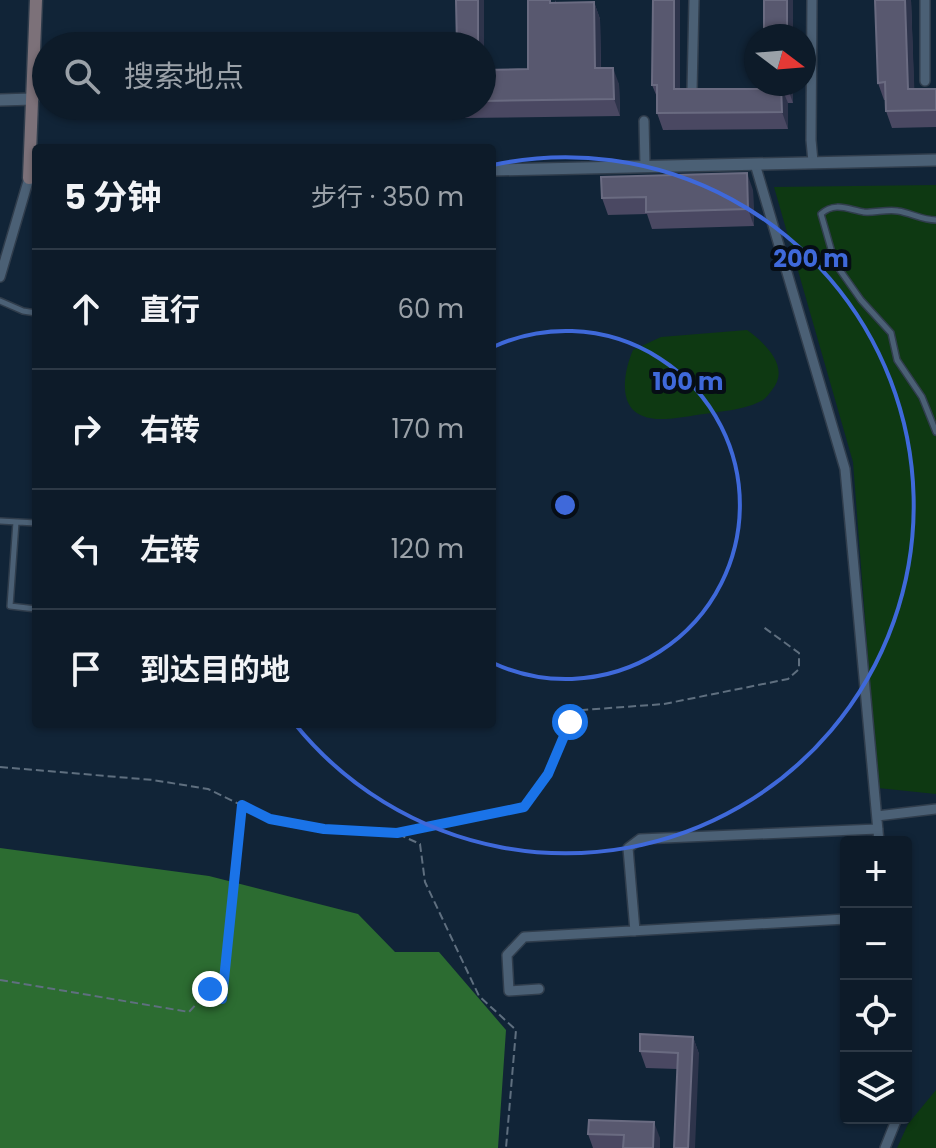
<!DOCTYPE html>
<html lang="zh">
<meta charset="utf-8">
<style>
body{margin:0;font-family:Poppins,"Noto Sans SC",sans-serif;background:#1b2835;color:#f1f3f6}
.controls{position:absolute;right:24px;bottom:24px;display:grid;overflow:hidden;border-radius:8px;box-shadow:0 2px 6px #0004}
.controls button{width:72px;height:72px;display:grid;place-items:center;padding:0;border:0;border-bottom:2px solid #2d3946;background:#0d1b29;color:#f1f3f6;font:40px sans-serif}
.compass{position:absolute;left:744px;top:24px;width:72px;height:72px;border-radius:50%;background:#0d1b29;box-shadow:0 2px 6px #0004;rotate:106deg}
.stop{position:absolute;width:24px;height:24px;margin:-18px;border:6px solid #1a73e8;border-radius:50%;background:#fff}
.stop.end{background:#1a73e8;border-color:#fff;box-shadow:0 2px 8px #0008}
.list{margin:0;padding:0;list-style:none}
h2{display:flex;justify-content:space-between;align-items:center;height:104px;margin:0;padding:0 32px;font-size:34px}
h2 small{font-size:26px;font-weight:400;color:#9aa1a8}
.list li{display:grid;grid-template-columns:52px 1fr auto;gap:24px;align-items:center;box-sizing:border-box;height:120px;padding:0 32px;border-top:2px solid #2d3946}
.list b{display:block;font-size:30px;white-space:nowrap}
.list em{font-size:26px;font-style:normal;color:#9aa1a8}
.icon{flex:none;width:44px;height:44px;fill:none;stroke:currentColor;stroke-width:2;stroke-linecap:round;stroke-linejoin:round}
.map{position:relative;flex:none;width:936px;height:1148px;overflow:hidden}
.search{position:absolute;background:#0d1b29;box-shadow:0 2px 6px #0004;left:32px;top:32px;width:464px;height:88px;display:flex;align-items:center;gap:20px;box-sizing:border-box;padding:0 28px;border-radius:44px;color:#9aa1a8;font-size:30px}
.panel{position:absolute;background:#0d1b29;box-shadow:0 2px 6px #0004;left:32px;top:144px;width:464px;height:584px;border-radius:8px}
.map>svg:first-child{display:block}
.green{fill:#0e3912}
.forest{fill:#2c6c31}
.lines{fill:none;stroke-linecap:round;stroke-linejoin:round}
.service-casing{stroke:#303d4c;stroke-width:8}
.minor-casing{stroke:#303d4c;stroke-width:12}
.tertiary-casing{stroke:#303d4c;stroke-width:14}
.secondary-casing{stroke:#303d4c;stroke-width:15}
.path{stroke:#5f6f7f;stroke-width:2;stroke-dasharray:8 4;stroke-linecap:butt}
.service{stroke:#4b6075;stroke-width:5}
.minor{stroke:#4b6075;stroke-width:9}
.tertiary{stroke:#4b6075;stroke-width:11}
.secondary{stroke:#7c7179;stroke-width:12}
.wall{fill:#4a4862}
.shaded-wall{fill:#2e344b}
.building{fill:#58586f;stroke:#6a6b81;stroke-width:2}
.route{stroke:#1a73e8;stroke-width:10}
.ring{fill:none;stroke:#3f69da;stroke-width:4}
.centre{fill:#3f69da;stroke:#060d15;stroke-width:4}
.ring-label{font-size:24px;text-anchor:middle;font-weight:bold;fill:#3f69da;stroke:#060d15;stroke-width:8;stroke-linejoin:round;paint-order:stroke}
</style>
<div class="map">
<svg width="936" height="1148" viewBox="0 0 936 1148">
<rect width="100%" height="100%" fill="#112437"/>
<path class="green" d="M936 185V794L878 788 853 462 774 187Z
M747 330C765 343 791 367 772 390 768 395 765 400 759 402 743 410 722 411 704 414 688 416 658 423 643 416 616 406 625 368 633 350L661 337Z
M936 1090V1148H897L908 1124Z"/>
<path class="forest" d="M0 848 209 876 358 914 395 952H439L506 1030 498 1148H0Z"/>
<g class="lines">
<g class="service-casing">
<path id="service" d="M936 220C922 220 911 213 898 211 887 209 875 213 864 212 849 210 835 201 821 214L835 263 861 300 891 333 897 360 922 397 936 432
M0 301 23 311 36 313
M0 521 36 523
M16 522 10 606 36 609"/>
</g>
<g class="minor-casing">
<path id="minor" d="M812 0 811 140 813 162
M925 0V81
M692 91 694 0
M644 121 645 166
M755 164 845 469 879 842
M0 277 29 178
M877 816 936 809
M635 931 628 848 640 839 878 829
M539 989 509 991 507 955 524 937 846 919
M885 1148 897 1118"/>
</g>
<g class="tertiary-casing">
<path id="tertiary" d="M0 100 33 99
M492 170 936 160"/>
</g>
<g class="secondary-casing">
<path id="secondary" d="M29 178 36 0"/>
</g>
<path class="path" d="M0 767 153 780 208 789 270 819 324 829 397 833 524 807 548 774 570 722 583 710 664 704 788 679 799 669V653L762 626
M398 834 420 844 425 882 479 996 516 1030 506 1148
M0 980 189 1012 210 989 222 999 241 807"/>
<use href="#service" class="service"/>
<use href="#minor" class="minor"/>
<use href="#tertiary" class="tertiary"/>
<use href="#secondary" class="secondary"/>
</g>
<path class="wall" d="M484 0V70L528 69 556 0V3L594 2 600 19 601 68 619 84 620 116 463 118 459 106H482Z
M653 0H680V89H764V84H793V103H788V129L663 130 657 113V97L652 85Z
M875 0H911L914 89H936V127L892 128 886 111V100H884L878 83Z
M753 190 754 226 652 229 647 214 608 215 602 198Z
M693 1037 699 1054 677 1069 646 1068 640 1051Z
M589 1120 660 1138V1148H593L588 1134Z"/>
<path class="shaded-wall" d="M478 0H484V86L482 80V46H478Z
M674 0H680V106L674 89Z
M787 0H793V36H787Z
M905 0H911L915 106 908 89Z
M594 2 600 19 601 84 595 68Z
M613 68 619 84 620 116 614 99Z
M787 84H793V103L787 86Z
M781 86 788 103V129L782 112Z
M747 173 753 190 754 226 748 209Z
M693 1037 699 1054 695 1148H688Z
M654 1122 660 1138V1148H653Z"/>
<path class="building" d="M456 0H478V46H457Z
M528 0H550V3L594 2 595 68H613L614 99 482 101V70L528 69Z
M653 0H674V89H764V84H787V86H781L782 112 657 113V85H652Z
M764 0H787V36H764Z
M875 0H905L908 89H936V110L886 111 885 82 878 83Z
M747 173 748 209 646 212V197L602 198 601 177Z
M640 1034 693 1037 688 1148H674L678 1053 640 1051Z
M589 1120 654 1122 653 1148H623L624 1135 588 1134Z"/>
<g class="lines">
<path class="route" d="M210 989 222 999 242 805 270 819 324 829 397 833 524 807 548 774 570 722"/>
</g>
<g class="ring">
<path d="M493 347A174 174 0 1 1 493 663"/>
<path d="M493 165A348 348 0 1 1 295 724"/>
</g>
<circle cx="565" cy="505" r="12" class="centre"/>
<g class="ring-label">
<text x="811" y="267">200 m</text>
<text x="688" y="390">100 m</text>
</g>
</svg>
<div class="controls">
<button>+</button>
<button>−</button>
<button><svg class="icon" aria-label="locate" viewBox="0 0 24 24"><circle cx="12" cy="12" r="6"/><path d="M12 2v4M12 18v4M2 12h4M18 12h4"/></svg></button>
<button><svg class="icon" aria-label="layers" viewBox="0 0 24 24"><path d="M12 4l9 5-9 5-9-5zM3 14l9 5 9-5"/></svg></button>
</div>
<svg class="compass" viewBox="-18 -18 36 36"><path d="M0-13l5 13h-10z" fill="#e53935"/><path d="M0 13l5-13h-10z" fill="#9aa1a8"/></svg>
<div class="stop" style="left:570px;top:722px"></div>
<div class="stop end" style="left:210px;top:989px"></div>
<div class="search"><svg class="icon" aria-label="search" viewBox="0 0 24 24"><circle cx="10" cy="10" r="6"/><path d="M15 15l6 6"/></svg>搜索地点</div>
<section class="panel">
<h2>5 分钟<small>步行 · 350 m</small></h2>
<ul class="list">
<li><svg class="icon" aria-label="ahead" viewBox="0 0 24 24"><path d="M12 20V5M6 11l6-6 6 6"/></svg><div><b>直行</b></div><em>60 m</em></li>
<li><svg class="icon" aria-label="right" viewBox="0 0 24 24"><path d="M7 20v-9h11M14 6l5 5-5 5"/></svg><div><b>右转</b></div><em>170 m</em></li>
<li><svg class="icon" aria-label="left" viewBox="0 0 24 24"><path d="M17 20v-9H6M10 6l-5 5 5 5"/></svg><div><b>左转</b></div><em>120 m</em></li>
<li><svg class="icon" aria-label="arrive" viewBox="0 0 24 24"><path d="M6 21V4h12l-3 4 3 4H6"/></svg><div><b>到达目的地</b></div></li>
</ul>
</section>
</div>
